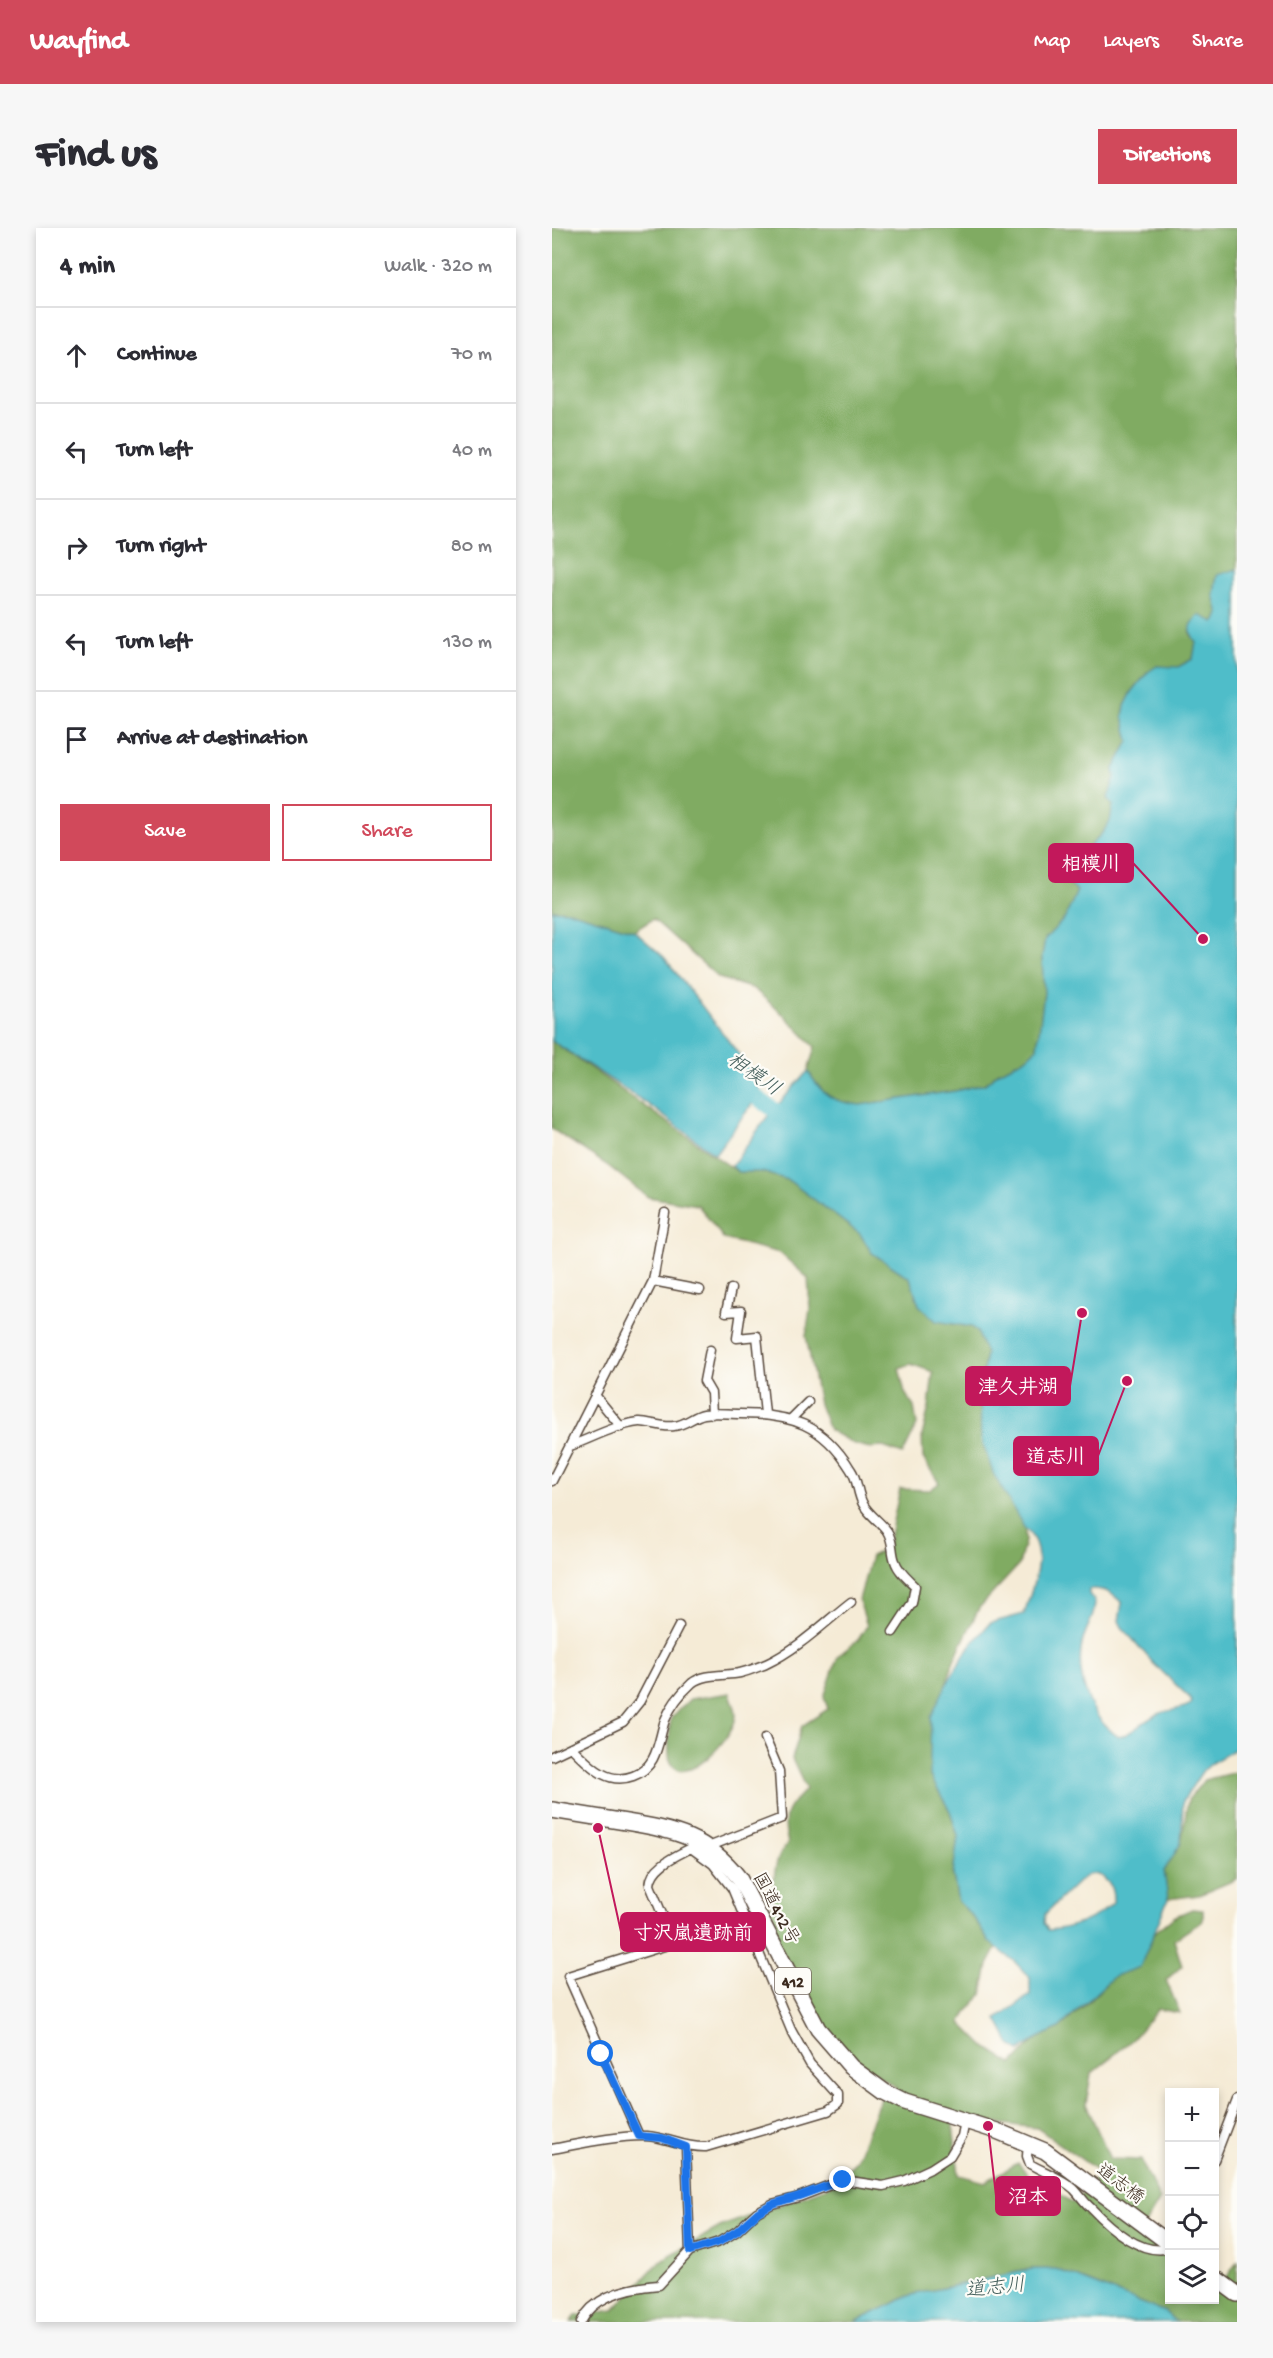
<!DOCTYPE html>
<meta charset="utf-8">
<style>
body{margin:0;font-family:"Gochi Hand","Klee One",sans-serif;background:#f7f7f7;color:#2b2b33}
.controls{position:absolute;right:18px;bottom:18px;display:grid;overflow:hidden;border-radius:0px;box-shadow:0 3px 9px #0003}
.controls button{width:54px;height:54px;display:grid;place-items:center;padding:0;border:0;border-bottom:2px solid #e1e1e2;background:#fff;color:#2b2b33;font:30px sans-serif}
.stop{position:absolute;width:18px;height:18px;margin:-14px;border:4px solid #1a73e8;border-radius:50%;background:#fff}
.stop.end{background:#1a73e8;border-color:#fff;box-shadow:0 2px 6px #0008}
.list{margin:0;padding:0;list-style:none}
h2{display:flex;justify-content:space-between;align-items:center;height:78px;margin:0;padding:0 24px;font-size:26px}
h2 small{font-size:20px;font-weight:400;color:#7c7c81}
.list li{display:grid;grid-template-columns:39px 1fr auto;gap:18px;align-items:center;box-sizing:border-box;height:96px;padding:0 24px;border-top:2px solid #e1e1e2}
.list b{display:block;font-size:22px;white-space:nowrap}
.list em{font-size:20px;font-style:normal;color:#7c7c81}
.actions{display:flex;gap:12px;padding:18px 24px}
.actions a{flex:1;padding:14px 0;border:2px solid #d1495b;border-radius:0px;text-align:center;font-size:21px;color:#d1495b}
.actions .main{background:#d1495b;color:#fff}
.icon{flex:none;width:33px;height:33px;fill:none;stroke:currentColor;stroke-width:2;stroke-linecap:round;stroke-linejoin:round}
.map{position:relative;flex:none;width:685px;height:2094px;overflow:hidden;border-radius:0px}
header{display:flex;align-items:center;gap:36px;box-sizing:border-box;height:84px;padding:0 30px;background:#d1495b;color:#fff}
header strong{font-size:28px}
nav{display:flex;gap:33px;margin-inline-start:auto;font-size:21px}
.intro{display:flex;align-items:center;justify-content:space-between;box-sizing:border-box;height:144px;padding:0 36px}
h1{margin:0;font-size:42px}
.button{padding:15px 27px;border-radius:0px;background:#d1495b;color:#fff;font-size:21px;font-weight:700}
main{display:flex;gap:36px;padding:0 36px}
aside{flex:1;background:#fff;border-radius:0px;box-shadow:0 3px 9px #0003}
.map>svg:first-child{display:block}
.forest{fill:#80ab62;stroke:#5e6a40;stroke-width:1.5;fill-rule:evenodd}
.water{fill:#50bdc9;stroke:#467474;stroke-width:1.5;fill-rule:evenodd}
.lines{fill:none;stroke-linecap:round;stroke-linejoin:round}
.river{stroke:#50bdc9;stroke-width:16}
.street-casing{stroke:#57473a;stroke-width:11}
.highway-casing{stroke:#57473a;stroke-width:18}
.street{stroke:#fff;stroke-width:8}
.highway{stroke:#fff;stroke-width:15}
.route{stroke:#1a73e8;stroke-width:8}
.labels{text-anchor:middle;stroke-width:4.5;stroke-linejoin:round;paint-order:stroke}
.shield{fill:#fdfcf7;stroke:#75695f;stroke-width:1.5}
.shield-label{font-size:16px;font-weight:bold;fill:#3b2a1e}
.street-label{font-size:18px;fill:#3b2a1e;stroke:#fdfcf7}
.water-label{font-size:20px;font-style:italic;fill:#425d5a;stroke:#fdfcf7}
.leader{fill:none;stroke:#c2185b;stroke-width:2}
.callout-dot{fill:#c2185b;stroke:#fdfcf7;stroke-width:2}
.callout{fill:#c2185b;stroke:#c2185b;stroke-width:2}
.callout-label{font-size:20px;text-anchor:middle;font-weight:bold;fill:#fff}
</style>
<header>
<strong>Wayfind</strong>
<nav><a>Map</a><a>Layers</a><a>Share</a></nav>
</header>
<div class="intro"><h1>Find us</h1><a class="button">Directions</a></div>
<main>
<aside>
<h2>4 min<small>Walk · 320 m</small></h2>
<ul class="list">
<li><svg class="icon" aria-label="ahead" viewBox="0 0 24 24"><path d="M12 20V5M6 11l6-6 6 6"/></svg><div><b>Continue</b></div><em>70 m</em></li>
<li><svg class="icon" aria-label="left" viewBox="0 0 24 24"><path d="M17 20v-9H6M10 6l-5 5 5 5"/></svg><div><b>Turn left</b></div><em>40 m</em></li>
<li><svg class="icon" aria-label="right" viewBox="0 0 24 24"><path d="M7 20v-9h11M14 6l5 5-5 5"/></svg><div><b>Turn right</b></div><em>80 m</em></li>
<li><svg class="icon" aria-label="left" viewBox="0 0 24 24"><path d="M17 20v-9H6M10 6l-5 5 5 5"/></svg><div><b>Turn left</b></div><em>130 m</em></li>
<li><svg class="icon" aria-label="arrive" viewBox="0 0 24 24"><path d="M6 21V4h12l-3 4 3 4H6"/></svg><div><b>Arrive at destination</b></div></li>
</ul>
<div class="actions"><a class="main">Save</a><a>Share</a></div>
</aside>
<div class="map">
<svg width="685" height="2094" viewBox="0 0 685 2094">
<rect width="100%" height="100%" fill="#fdfcf7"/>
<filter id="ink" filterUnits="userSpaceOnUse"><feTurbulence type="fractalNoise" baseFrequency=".0167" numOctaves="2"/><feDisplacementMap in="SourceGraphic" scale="12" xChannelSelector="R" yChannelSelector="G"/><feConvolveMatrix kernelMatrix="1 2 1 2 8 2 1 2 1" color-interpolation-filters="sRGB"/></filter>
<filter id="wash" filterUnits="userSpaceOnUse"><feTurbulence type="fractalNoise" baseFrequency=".008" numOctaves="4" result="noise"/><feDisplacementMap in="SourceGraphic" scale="24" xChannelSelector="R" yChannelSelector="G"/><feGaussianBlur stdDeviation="1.35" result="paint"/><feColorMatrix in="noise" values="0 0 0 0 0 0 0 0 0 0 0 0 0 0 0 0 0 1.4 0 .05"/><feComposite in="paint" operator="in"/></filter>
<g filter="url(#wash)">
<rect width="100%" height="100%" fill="#f5ebd6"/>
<path class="forest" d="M0 0H685V341L665 348 662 367 667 386 664 393H641L638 405 644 414 641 431 626 439 596 444 580 464 573 478 571 488 577 513 562 541 563 549 556 570 561 577 559 593 551 604 531 626 527 638 516 654 525 663 513 690 493 711 490 729 492 765 485 820 474 830 447 844 433 856 403 863 308 877C280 874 270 867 256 843L263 819 234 789 202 761 167 750 101 691 82 703 17 683 0 682Z
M0 813 186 944H210L236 952 308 1006 320 1025 358 1050 367 1077 400 1096 420 1099 425 1103 431 1114 434 1126 428 1161 429 1210 473 1301V1313L467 1337 427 1380 402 1432 394 1457 378 1548 398 1583 406 1608 401 1647 406 1673 422 1690 437 1714 446 1718 436 1737 430 1767 415 1784 409 1795 432 1818 460 1836 483 1812 507 1800 532 1778 562 1748 588 1739 602 1705 622 1689 640 1681 651 1682V1692L622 1712 630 1738 614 1752 628 1785 606 1781 581 1811 539 1846 534 1876 558 1931 589 1932 608 1972 590 2001 617 2018 618 2072H662L663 2046 673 2052 685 2034V2094H624L613 2084 504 2041H479L359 2067 303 2094H19L24 2088 62 2082 108 2033 168 1999 278 1958 304 1933 328 1871 345 1860 296 1827 273 1804 214 1707C216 1698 218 1688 219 1679 223 1656 219 1633 236 1615 229 1587 234 1580 254 1561L240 1531 250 1498 276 1481 272 1469 286 1428 306 1412 315 1398 307 1372 319 1328 335 1321 348 1261 378 1262 387 1255 371 1230 370 1208 377 1179 381 1144 359 1136 347 1140 353 1165 362 1179 365 1197 351 1226 331 1219 318 1220 302 1216 277 1202 267 1176 254 1108 258 1081 256 1050 228 1025 172 1011 146 977 96 969 55 937 0 901ZM400 1890 485 1900 549 1945 522 1975 480 1951 466 1935 433 1954 407 1947Z
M178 1465C180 1472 184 1481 184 1487 184 1508 130 1566 118 1532 115 1524 118 1500 119 1490L138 1471Z
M685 1544V1651L647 1667 616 1671 612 1643 629 1615 636 1572 652 1552Z"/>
<path class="water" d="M685 341V1520L661 1534 649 1545 631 1573 629 1615 612 1643 616 1671 588 1739 562 1748 507 1800 483 1812 468 1823 458 1816 445 1791 478 1767V1750L462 1733 437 1714 422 1690 406 1673 401 1647 406 1608 398 1583 378 1548V1523L379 1489 394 1457 416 1420 438 1395 472 1386C480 1360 498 1321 473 1301L441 1245 429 1210 428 1161 434 1126 425 1103 420 1099 384 1093 367 1077 358 1050 320 1025 308 1006 236 952 210 944H186L180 938 215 889 256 843C270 867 280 874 308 877L403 863 433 856 447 844 474 830 485 820 492 765 490 729 493 711 513 690 525 663 516 654 527 638 531 626 551 604 558 593 561 577 556 570 563 549 562 541 577 513 571 488 573 478 580 464 596 444 605 438 626 439 641 431 644 414C636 402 637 397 647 387L662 394 664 393 667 386 662 367 665 347ZM537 1361C552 1360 560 1365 570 1375L567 1393 570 1399 602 1436 638 1470 640 1475C632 1482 619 1481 609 1485 593 1490 583 1505 567 1509 537 1490 521 1444 532 1409 536 1396 543 1388 543 1374L537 1366ZM537 1646C555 1645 562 1660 561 1675 545 1691 518 1701 496 1702L492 1695 493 1686 528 1652Z
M0 682 17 683 82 703 112 729 203 847 209 864 163 926 94 875 0 813Z
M480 2041H504L613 2084 624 2094H303L359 2067Z"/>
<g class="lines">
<path class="river" d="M188 858 240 894"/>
</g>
</g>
<g filter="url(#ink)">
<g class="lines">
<g class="street-casing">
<path id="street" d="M101 1053 148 1062
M179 1061 174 1084 189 1083 185 1110 205 1108 213 1186
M158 1122 152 1153 159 1165 160 1186
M43 1167 69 1199
M239 1191 256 1174
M18 1218C40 1210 63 1197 87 1194 95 1193 110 1200 122 1198 134 1197 141 1188 152 1186 163 1184 176 1186 188 1186 239 1186 271 1196 299 1242 306 1252 305 1265 311 1276 316 1286 328 1293 335 1303 342 1314 339 1323 343 1333 346 1343 356 1351 363 1358L360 1375 341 1404
M0 1253 101 1053 113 985
M19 1519C37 1536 54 1558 81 1548 106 1539 106 1513 113 1492 119 1477 129 1465 140 1455 152 1445 173 1448 188 1445 197 1443 206 1439 214 1436 246 1421 272 1395 299 1374
M0 1528 71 1494 88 1473 127 1398
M156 1619 230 1590 227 1543 213 1510
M87 1908 16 1748 122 1715 98 1657C99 1638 124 1628 139 1620L141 1617
M476 1915 475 1928 478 1936C493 1945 509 1949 522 1961 528 1967 532 1974 538 1979 556 1998 589 2029 618 2020
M134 1919 138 2023
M0 1921C27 1916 67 1907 94 1908 116 1909 131 1920 154 1919L276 1883 286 1876V1867L258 1836 239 1802 180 1660 161 1636 139 1620
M662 1932 685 1872
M29 2094C43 2066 79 2059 107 2057L138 2023 167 2014 185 2003 205 1984 220 1976 247 1969 291 1952 331 1958 352 1953 378 1941 398 1928 410 1908 413 1893"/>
</g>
<g class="highway-casing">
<path id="highway" d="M0 1582C25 1586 49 1590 74 1594 123 1602 155 1609 187 1650L266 1801 299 1839 333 1864 353 1874 445 1903 493 1923 618 2016
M662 2049 685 2066"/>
</g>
<use href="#street" class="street"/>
<use href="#highway" class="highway"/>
</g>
</g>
<g class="lines" filter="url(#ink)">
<path class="route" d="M49 1826 87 1908 110 1910 134 1919 138 2023 167 2014 185 2003 206 1984 220 1976 247 1968 291 1952"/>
</g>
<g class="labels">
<rect class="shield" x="223" y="1740" width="36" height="26" rx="4.5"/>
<g class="shield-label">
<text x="241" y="1759">412</text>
</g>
<g class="street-label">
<text transform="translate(225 1680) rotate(62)" y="6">国道412号</text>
<text transform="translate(569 1955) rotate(37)" y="6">道志橋</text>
</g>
<g class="water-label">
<text transform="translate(203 845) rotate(35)" y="7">相模川</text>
<text transform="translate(443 2058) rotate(-6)" y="7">道志川</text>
</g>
</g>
<path class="leader" d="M651 711L581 635M530 1085L518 1158M575 1153L546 1228M46 1600L69 1704M436 1898L444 1968"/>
<g class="callout-dot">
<circle cx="651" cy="711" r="6"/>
<circle cx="530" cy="1085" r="6"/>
<circle cx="575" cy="1153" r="6"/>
<circle cx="46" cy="1600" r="6"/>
<circle cx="436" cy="1898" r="6"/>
</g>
<g class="callout">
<rect x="497" y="616" width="84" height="38" rx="6"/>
<rect x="414" y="1139" width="104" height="38" rx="6"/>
<rect x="462" y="1209" width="84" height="38" rx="6"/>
<rect x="69" y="1685" width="144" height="38" rx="6"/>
<rect x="444" y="1949" width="64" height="38" rx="6"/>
</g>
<g class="callout-label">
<text x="539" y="642">相模川</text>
<text x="466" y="1165">津久井湖</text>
<text x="504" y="1235">道志川</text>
<text x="141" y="1711">寸沢嵐遺跡前</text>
<text x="476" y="1975">沼本</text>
</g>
</svg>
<div class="controls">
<button>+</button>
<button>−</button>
<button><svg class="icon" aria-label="locate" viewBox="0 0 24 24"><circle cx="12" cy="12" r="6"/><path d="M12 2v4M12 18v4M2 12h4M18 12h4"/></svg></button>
<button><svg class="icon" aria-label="layers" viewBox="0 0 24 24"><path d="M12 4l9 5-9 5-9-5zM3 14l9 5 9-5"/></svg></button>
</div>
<div class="stop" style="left:49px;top:1826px"></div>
<div class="stop end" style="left:291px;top:1952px"></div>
</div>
</main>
